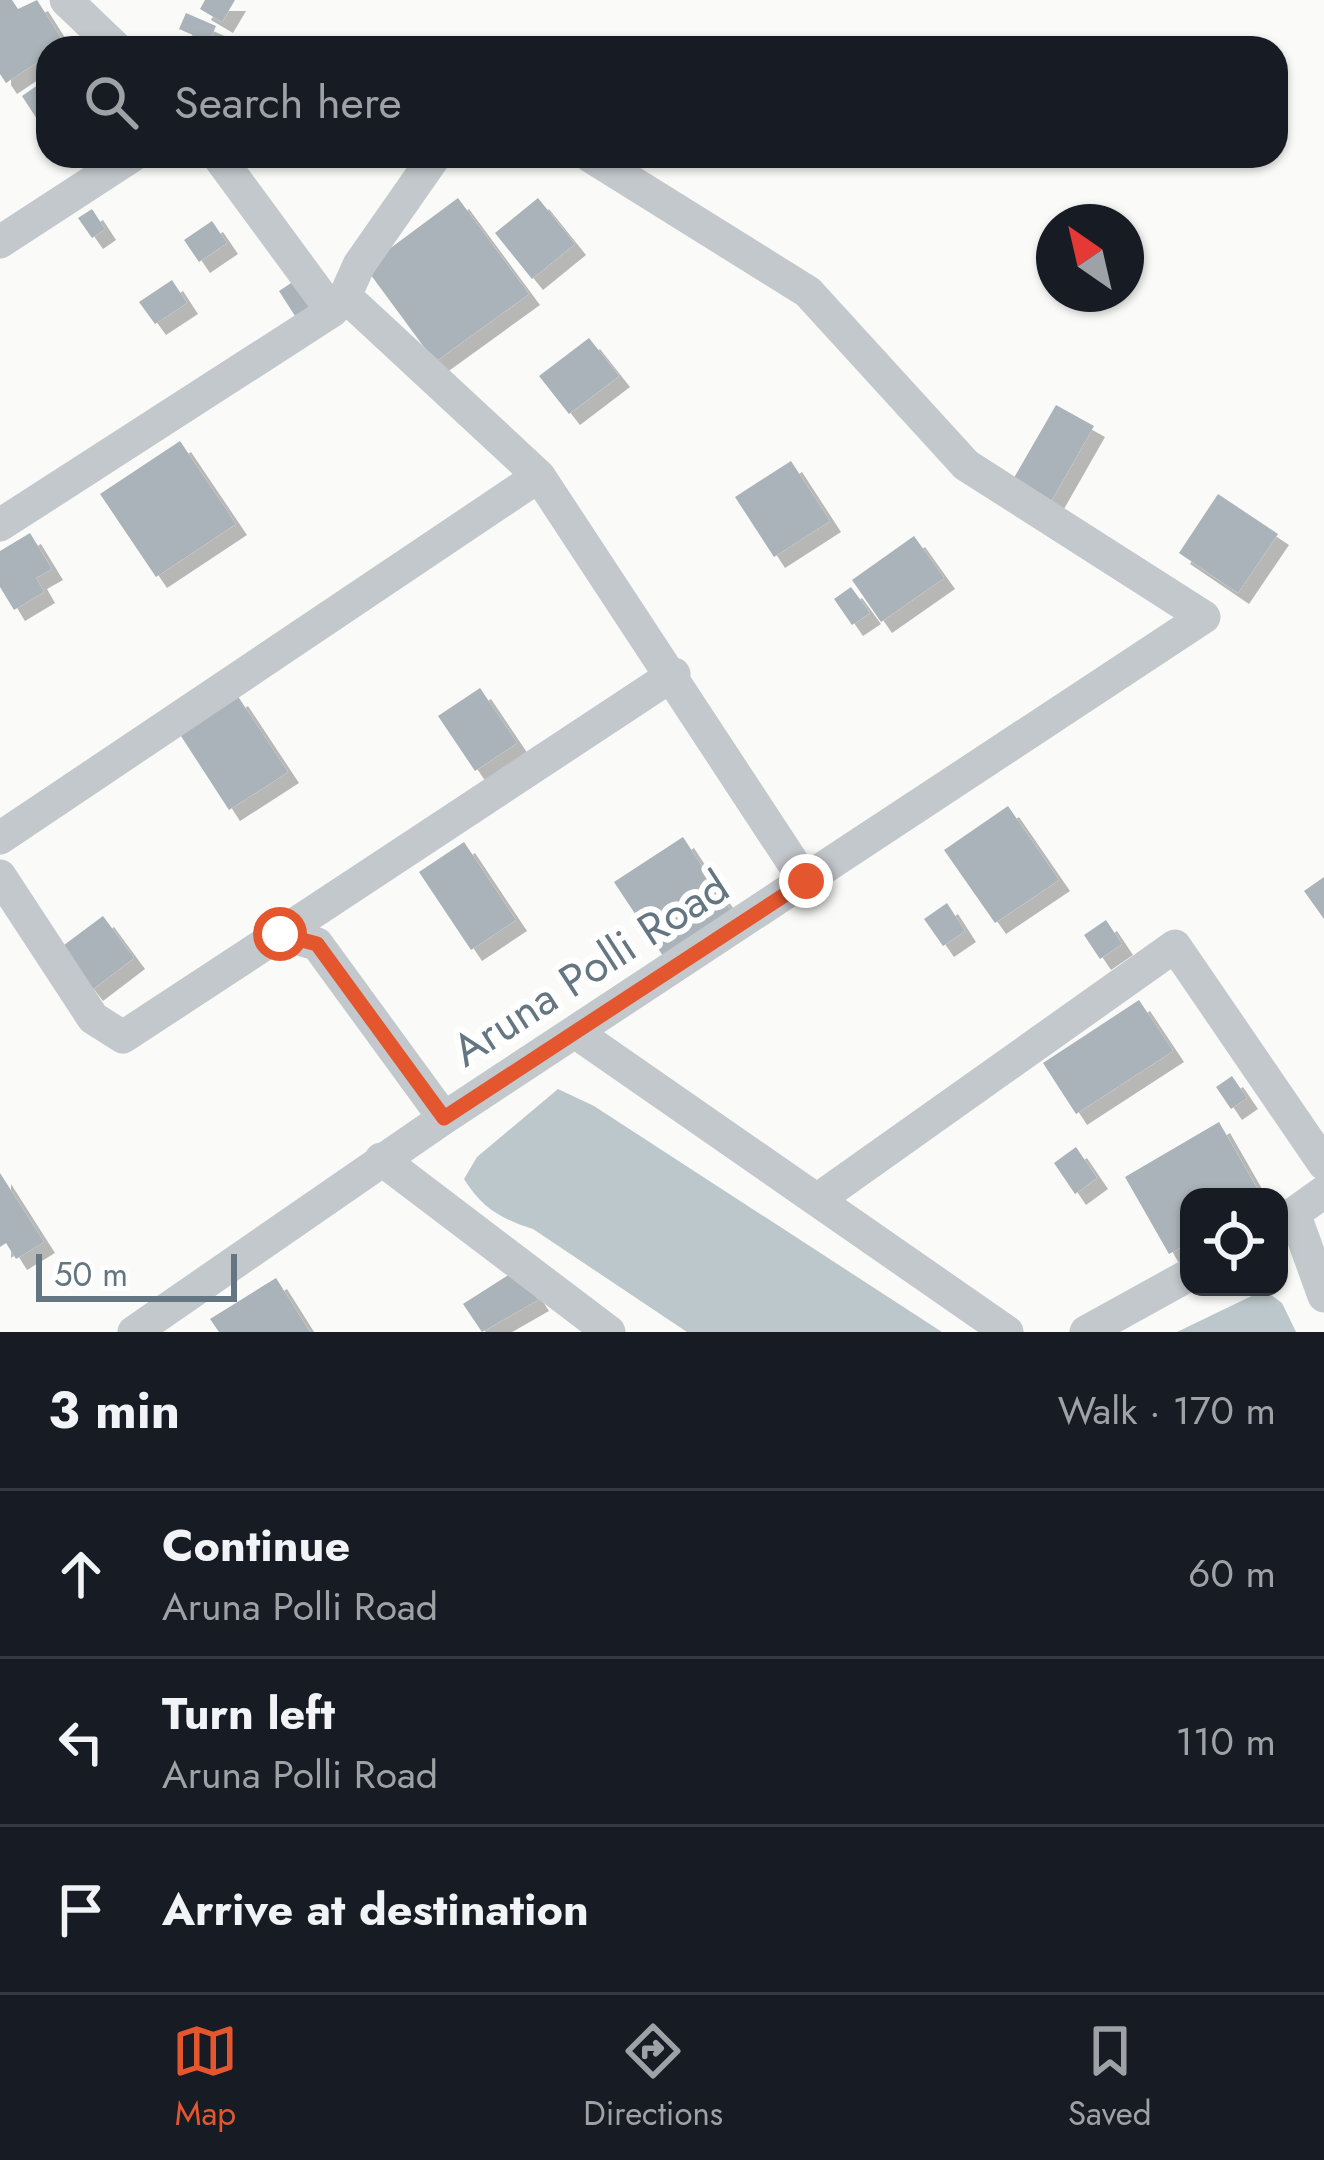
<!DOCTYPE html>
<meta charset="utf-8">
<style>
body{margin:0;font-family:Jost,sans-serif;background:#20242c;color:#f1f3f6}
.controls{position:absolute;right:36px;bottom:36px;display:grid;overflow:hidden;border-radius:24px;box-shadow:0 3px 9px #0004}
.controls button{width:108px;height:108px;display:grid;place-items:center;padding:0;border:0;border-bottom:3px solid #363941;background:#171b24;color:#f1f3f6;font:60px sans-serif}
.compass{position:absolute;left:1036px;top:204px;width:108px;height:108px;border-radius:50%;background:#171b24;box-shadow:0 3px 9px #0004;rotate:326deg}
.scale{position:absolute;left:36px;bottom:30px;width:201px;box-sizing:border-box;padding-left:12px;border:6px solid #657683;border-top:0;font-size:33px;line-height:42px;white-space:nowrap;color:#657683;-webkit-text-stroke:9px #fff;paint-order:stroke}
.stop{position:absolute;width:36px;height:36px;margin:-27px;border:9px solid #e4572e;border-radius:50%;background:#fff}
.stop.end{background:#e4572e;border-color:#fff;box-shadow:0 3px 12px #0008}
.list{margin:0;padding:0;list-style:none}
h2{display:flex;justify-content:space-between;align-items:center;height:156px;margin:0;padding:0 48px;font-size:51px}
h2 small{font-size:39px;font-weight:400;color:#9ea1a6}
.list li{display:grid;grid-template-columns:78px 1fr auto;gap:36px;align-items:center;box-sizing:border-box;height:168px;padding:0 48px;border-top:3px solid #363941}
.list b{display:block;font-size:45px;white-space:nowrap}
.list p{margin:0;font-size:39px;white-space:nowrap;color:#9ea1a6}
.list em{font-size:39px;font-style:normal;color:#9ea1a6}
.icon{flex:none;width:66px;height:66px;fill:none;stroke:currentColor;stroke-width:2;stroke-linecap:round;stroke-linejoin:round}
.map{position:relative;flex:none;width:1324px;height:1332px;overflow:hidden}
.search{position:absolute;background:#171b24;box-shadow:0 3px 9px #0004;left:36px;right:36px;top:36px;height:132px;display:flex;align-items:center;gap:30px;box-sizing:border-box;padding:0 42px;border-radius:36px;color:#9ea1a6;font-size:45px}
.sheet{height:660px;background:#171b24}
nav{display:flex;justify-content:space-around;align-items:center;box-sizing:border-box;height:168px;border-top:3px solid #363941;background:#171b24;font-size:33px;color:#9ea1a6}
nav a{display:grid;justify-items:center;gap:6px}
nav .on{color:#e4572e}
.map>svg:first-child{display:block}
.water{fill:#bbc7cb}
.building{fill:#aab3b9;filter:url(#shadow)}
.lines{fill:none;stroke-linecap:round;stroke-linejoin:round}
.minor{stroke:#c3c8cc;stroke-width:33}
.route{stroke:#e4572e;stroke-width:15}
.labels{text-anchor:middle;stroke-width:12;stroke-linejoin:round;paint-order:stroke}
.street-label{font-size:45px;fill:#657683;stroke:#fff}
</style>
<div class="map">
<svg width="1324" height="1332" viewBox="0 0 1324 1332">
<defs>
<filter id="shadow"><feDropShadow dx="11" dy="11" stdDeviation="0" flood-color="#0004"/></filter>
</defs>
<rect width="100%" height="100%" fill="#fafaf8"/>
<path class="water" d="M558 1089 594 1106 942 1332H687L533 1229C501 1219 482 1208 464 1179L477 1157Z
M1264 1290 1282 1303 1296 1332H1177Z"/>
<path class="building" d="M0 0H12L18 9 37 0 65 44 48 48V55L6 83 0 74Z
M205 0H235L222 22 200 9Z
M186 13 216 26 209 42 179 29Z
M48 78V136L22 96Z
M458 198 529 294 435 362 365 267Z
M538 198 575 244 532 279 495 233Z
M92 209 105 229 92 238 78 218Z
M212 221 227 243 199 262 184 240Z
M300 277 319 305 297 319 279 291Z
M172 280 187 303 155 324 139 302Z
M589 338 619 376 569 414 539 376Z
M1056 405 1094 426 1049 505 1011 483Z
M180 441 236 524 156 577 100 494Z
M791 461 830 521 774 557 735 497Z
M1218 494 1278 534 1238 593 1179 553Z
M30 533 52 569 36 578 44 592 14 610 0 587V551Z
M914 536 944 578 881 622 852 580Z
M851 587 870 613 852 625 834 599Z
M480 688 517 743 475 771 438 716Z
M237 695 288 772 229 810 179 733Z
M1008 806 1059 880 995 923 944 850Z
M683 837 733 914 665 959 614 882Z
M464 842 516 920 471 950 419 872Z
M1324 877V919L1304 891Z
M947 903 965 931 943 946 924 919Z
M103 916 134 958 92 990 60 948Z
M1106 920 1122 944 1100 959 1084 935Z
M1139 1000 1173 1051 1076 1114 1043 1063Z
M1232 1076 1247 1098 1231 1109 1216 1087Z
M1219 1122 1262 1197H1189V1243L1169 1254 1125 1177Z
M1076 1147 1097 1178 1075 1194 1054 1163Z
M0 1173 44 1242 16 1259 6 1243 0 1247Z
M518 1269 538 1300 482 1332 463 1304Z
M276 1278 310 1332H219L210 1319Z"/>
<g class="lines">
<path class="minor" d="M66 0 116 48
M218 156 332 311
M0 242 132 156
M345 296 359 265 435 156
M0 525 332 311 345 296 539 476 805 881
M0 838 539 476
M0 876 93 1018 123 1037 280 934 317 944 444 1118 1204 617 966 465 808 292 590 156
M280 934 674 674
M575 1032 1007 1332
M381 1159 609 1332
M817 1200 1175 946 1324 1164
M1294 1213 1324 1296
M1279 1224 1324 1192
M134 1332 444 1118
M1086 1332 1189 1275"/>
</g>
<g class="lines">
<path class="route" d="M280 934 317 944 444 1118 806 881"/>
</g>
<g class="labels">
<g class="street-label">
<text transform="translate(590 968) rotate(-33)" y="16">Aruna Polli Road</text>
</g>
</g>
</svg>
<div class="controls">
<button><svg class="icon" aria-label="locate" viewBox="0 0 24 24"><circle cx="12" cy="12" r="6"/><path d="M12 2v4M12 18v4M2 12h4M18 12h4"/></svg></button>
</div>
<svg class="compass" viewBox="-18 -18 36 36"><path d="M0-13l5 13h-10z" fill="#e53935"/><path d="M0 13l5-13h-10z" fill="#9ea1a6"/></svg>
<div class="scale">50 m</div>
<div class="stop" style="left:280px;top:934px"></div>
<div class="stop end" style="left:806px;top:881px"></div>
<div class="search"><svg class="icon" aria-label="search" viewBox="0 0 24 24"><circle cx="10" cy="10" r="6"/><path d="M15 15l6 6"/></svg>Search here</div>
</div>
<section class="sheet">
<h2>3 min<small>Walk · 170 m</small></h2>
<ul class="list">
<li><svg class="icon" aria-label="ahead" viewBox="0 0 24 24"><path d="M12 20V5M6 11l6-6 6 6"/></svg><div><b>Continue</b><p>Aruna Polli Road</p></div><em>60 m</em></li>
<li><svg class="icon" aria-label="left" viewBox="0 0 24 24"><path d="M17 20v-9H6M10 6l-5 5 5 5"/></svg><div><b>Turn left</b><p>Aruna Polli Road</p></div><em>110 m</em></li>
<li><svg class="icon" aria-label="arrive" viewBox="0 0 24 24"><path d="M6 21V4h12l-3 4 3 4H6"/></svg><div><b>Arrive at destination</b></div></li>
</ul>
</section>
<nav>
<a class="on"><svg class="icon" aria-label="map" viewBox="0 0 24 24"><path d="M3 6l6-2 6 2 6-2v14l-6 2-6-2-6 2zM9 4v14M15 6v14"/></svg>Map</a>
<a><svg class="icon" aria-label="directions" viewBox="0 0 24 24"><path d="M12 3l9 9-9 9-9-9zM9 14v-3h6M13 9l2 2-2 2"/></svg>Directions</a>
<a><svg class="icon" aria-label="saved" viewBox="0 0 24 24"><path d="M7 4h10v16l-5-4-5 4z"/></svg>Saved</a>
</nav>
